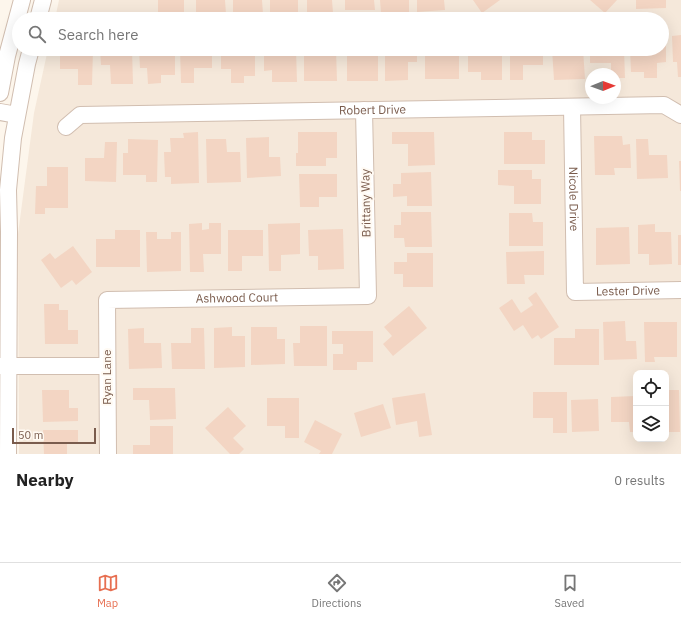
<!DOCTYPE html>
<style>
body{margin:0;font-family:"IBM Plex Sans",sans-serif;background:#f6f6f6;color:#222}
.controls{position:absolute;right:12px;bottom:12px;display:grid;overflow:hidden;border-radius:8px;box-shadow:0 4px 16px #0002}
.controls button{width:36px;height:36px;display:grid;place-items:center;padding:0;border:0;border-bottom:1px solid #e0e0e0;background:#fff;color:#222;font:20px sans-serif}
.compass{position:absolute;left:585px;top:68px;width:36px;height:36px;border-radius:50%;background:#fff;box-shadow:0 4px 16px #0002;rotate:89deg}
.scale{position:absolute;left:12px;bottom:10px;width:84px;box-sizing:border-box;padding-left:4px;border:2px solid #7a5c4d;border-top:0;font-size:11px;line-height:14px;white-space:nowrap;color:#7a5c4d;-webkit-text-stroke:3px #fffaf3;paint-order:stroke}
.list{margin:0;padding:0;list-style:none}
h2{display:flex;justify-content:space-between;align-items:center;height:52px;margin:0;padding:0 16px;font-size:17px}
h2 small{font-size:13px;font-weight:400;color:#767676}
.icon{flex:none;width:22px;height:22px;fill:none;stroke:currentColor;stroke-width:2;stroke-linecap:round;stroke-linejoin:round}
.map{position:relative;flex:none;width:681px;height:454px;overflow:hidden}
.search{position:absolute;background:#fff;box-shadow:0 4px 16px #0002;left:12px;right:12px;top:12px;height:44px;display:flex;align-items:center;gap:10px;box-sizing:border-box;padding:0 14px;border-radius:22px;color:#767676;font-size:15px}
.sheet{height:108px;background:#fff}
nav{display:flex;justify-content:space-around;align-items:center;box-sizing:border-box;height:56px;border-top:1px solid #e0e0e0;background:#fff;font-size:11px;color:#767676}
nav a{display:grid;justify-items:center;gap:2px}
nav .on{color:#e76f51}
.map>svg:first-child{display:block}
.residential{fill:#f5e8da;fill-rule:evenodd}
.building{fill:#f3d5c3}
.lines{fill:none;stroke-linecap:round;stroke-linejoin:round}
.minor-casing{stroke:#d1beb0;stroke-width:18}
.minor{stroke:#fff;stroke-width:16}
.labels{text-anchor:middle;stroke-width:4;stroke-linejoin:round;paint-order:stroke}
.street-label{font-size:12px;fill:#7a5c4d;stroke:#fffaf3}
</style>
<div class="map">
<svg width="681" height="454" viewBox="0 0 681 454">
<rect width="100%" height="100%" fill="#fdf6ec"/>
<path class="residential" d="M59 0H681V454H19L18 234 34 113 48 49H662V19H55ZM591 74H615V98H591ZM636 373H666V439H636Z"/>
<path class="building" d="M158 0H184V17H158Z
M196 0H225L226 14 196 15Z
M233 0H262L263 14 233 15Z
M270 0H298V13H270Z
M307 0H332L333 13H307Z
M345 0H374L375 10H345Z
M380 0H409V12L381 13Z
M417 0H444L445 10 417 12Z
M473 0H500L482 13Z
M590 0H617L605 13Z
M636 0H666V8L636 9Z
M662 35H666V62L657 63V78H644V72H631L630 49H662Z
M681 35V77H678L677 62H673L672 36Z
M60 49H93L92 85H78V69H60Z
M100 49H132L133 84H111L110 65H101Z
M139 49H175V75H161V83L148 84 147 68H140Z
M180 49H212V68H194V83H181Z
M221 49H255V76H244V83H231V69H221Z
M264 49H296L297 82H272V70L264 71Z
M304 49H336L337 81H304Z
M347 49H378V81H347Z
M385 49H417V62H408V80L385 81Z
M425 49H459V79H425Z
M468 49H502V80H481V72H468Z
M510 49H543V65H523V80H510Z
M552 49H583L585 79 554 80Z
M590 49H624L625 78H615V74H611V63H590Z
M198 132 199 183 171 184V177H165L164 152H171L170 138H184L183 133Z
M298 132H337V158H326V166H296V153H298Z
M392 132H434L435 165 408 166V144H392Z
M504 132H532V140H545V164H504Z
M594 136H622L623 145 630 144 631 168H614L615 175H595Z
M269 137V157H280L281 176 247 178 246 138Z
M128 139 158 140 157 182H146V175H123V153H128Z
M206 139H226L227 152H240L241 182 207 183Z
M636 139H648L649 155H667L668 178 637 179Z
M105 142H117L116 182 85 181V158H104Z
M679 161H681V191H680Z
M47 167H68V208H45V214H35L36 186H47Z
M498 170H532V179H541V204H514V186L498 185Z
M431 172 432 206H407V196L393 197V184H401V173Z
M299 174H337V197H319V207H300Z
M401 212H431L432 247H405L404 238H394V225H401Z
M509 213H532L533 222H543V246H509Z
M202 223V230L209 229V223H221V254H203L204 272H190L189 224Z
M300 223V254L281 255V271H269L268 224Z
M655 224V232H671L672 264 649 265V254H638V225Z
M629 227 630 264 596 265V228Z
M343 229 344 269 318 270V256H309L308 230Z
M115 230H140V267H96V239H115Z
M228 230H263V256H242V271H228Z
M146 232H157V239H171V232H181V271L147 272Z
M678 235H681V265H678Z
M73 246 92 272 76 285 72 280 61 288 41 260 50 253 55 259Z
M544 251V275H524L525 284H507L506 252Z
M407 253H433V287H403V274H394V262H407Z
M536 292 559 327 541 339 538 335 532 339 523 325 514 331 499 308 512 299 521 313 533 305 528 298Z
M44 304H59V310H68V330H78V344H45Z
M409 306 427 328 393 356 383 344 392 336 384 327Z
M625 321 626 341H636L637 359 604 360 603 322Z
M644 322H677V357H654L655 362H645Z
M300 326H327V366H294L293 343H300Z
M232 327V336H245V367L214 368V328Z
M251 327H277V339H285V364L251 365Z
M144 328V343H161L162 368 129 369 128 329Z
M191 328H204L205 369H172L171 343H191Z
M575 329H599V365H554V338H575Z
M332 331H373V362H357V370H333V354H343V344H332Z
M133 388H175L176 419 150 420 149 400H133Z
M42 390H69V408H78V421L43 422Z
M666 390H679L680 432H666Z
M533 392H567V433H553V418H533Z
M425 393 432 435 419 437 417 421 396 425 392 398Z
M636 396V432H630L629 422H611V397Z
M267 398H299V438H285V426H267Z
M598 399 599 431 572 432 571 400Z
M383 404 391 428 361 437 354 413Z
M228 407 246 426 233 438 244 449 239 454H230L205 428Z
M315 420 342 434 332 454H319L321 451 304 442Z
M150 426H173V454H133V445H150Z
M43 430H78V442L67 443V454H44Z"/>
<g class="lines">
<g class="minor-casing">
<g id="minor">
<path d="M38 19 43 0"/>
<path d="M0 93 7 56 22 0"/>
<path id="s1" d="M572 107 575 292 681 290"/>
<path d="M0 112 17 115"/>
<path id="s2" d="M66 127 80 115 664 105 681 115"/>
<path d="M0 366H107"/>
<path d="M8 454 9 232 8 190 13 138 27 64 31 49"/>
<path id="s3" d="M108 454 107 300 368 296 364 110"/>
</g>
</g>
<use href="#minor" class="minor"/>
</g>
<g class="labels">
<g class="street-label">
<text dy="4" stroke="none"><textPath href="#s2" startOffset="311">Robert Drive</textPath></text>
<text dy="4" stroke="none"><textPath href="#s1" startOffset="92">Nicole Drive</textPath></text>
<text transform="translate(366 203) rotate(-91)" y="4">Brittany Way</text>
<text dy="4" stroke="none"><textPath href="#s1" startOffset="238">Lester Drive</textPath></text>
<text dy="4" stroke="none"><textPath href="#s3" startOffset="284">Ashwood Court</textPath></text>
<text transform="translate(107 377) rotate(-90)" y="4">Ryan Lane</text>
</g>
</g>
</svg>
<div class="controls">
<button><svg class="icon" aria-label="locate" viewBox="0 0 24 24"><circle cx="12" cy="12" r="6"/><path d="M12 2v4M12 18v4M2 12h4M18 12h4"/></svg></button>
<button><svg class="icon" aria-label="layers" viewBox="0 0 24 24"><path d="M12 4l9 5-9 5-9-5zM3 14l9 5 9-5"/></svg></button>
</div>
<svg class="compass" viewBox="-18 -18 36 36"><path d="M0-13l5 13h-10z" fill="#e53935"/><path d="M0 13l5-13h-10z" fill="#767676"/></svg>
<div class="scale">50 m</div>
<div class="search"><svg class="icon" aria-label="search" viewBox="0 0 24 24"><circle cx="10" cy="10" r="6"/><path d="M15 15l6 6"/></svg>Search here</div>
</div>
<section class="sheet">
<h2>Nearby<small>0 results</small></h2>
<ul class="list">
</ul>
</section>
<nav>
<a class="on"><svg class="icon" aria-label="map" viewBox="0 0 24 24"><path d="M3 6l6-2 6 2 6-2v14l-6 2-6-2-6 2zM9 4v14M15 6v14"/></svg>Map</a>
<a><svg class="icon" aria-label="directions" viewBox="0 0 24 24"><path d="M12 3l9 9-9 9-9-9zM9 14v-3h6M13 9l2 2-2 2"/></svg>Directions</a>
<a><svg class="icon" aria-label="saved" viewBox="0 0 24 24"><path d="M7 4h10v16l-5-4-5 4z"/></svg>Saved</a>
</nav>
